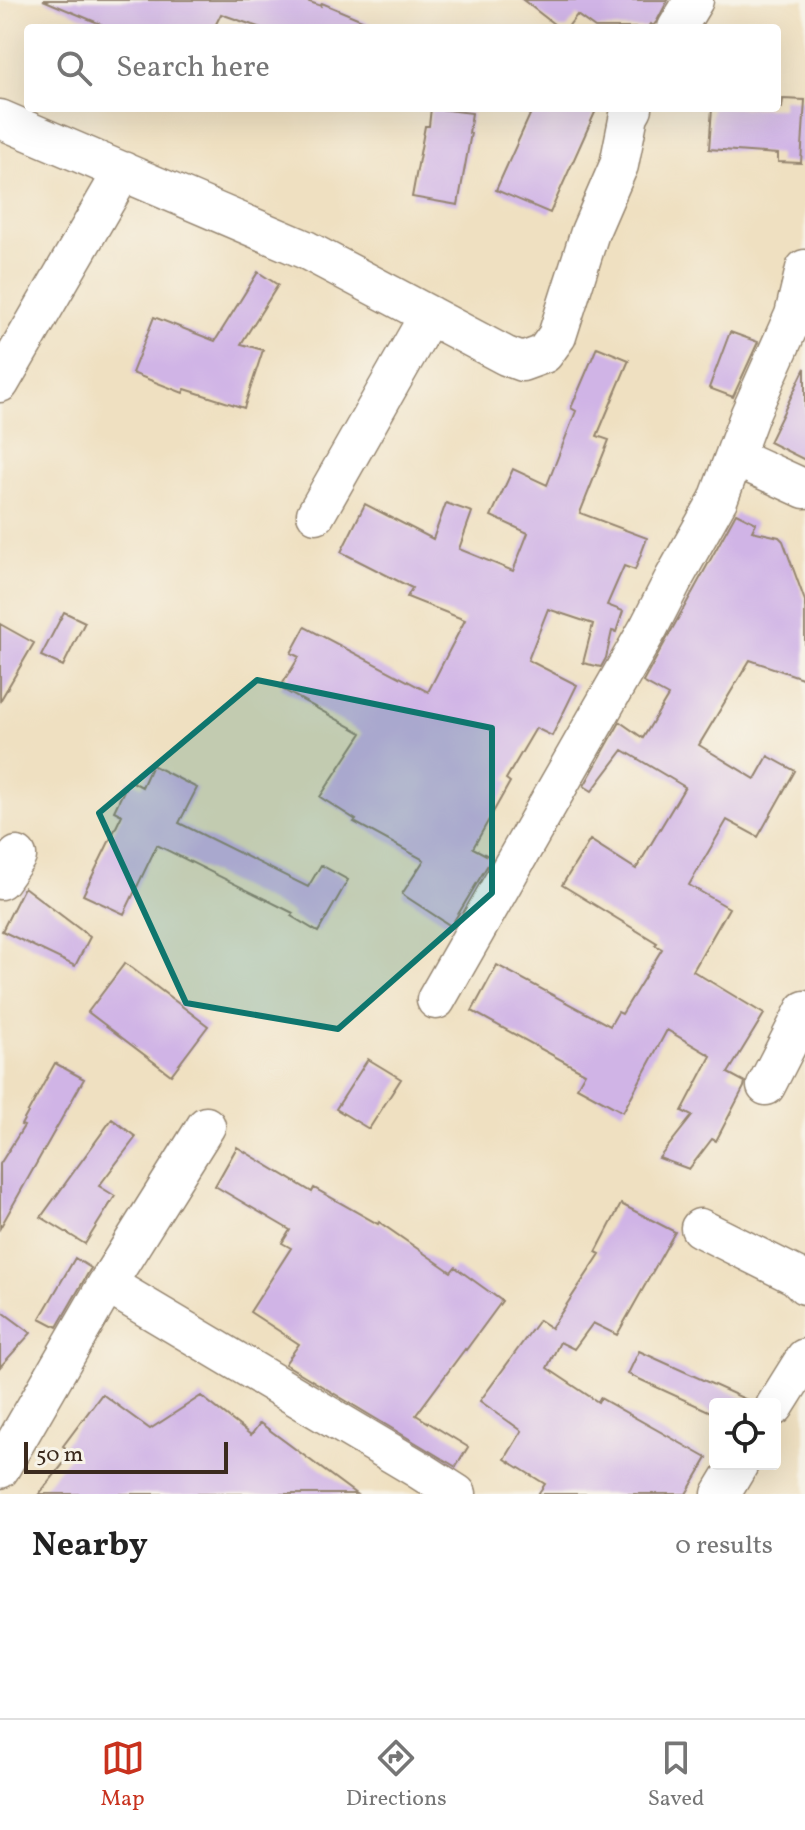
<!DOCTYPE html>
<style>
body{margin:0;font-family:Vollkorn,serif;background:#f6f6f6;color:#222}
.controls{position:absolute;right:24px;bottom:24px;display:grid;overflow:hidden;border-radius:8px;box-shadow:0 8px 32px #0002}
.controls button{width:72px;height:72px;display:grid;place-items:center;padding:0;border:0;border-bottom:2px solid #e0e0e0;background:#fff;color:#222;font:40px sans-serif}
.scale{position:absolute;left:24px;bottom:20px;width:204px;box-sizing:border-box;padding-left:8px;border:4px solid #3b2a1e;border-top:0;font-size:22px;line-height:28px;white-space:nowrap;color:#3b2a1e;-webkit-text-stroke:6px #f7f3e8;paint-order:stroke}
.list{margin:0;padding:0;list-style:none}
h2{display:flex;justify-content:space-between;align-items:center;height:104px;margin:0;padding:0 32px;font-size:34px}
h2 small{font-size:26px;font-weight:400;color:#767676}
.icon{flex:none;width:44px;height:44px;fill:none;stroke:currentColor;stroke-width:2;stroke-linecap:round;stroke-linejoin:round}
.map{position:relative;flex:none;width:805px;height:1494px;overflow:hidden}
.search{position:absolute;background:#fff;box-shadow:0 8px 32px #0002;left:24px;right:24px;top:24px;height:88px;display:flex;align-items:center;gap:20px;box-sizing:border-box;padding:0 28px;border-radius:8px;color:#767676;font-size:30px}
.sheet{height:224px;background:#fff}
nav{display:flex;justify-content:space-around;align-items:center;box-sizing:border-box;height:112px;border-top:2px solid #e0e0e0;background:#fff;font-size:22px;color:#767676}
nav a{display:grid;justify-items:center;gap:4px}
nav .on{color:#c8321e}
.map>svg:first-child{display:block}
.building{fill:#d0b4e6}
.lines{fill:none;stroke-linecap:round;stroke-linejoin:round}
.minor-casing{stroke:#958570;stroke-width:41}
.minor{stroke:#fff;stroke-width:38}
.marked{fill:#0f766e;fill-opacity:0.2;stroke:#0f766e;stroke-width:6;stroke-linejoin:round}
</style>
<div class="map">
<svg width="805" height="1494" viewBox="0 0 805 1494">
<rect width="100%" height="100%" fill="#f7f3e8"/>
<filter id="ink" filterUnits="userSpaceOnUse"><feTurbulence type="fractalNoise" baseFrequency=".0125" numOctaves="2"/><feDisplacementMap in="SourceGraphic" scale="16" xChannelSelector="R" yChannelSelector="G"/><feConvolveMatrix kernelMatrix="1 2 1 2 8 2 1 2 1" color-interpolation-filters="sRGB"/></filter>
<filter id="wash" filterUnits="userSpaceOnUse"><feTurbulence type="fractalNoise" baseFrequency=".006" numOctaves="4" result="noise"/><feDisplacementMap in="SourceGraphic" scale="32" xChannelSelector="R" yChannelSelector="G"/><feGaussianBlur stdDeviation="1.8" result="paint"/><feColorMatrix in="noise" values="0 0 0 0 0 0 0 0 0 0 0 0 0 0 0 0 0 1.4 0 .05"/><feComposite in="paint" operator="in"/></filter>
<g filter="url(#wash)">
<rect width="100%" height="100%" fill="#efe0c1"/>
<g id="blocks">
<path class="building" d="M43 0H304L321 6 322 3 381 28H261L221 14 214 28H110Z
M523 0H668L657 21 653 26 651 24 648 28H595L577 15 567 28H559Z
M783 99 805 100 801 163 778 162V154L709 149 712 108H782Z
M431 108 472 113 469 133H471L458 205 412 197 425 126H429Z
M533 108H597L550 213 496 190Z
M258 272 278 285 241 344 263 350 244 408 185 389 183 393 132 373 154 317 215 341Z
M730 332 758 342 733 397 709 388Z
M597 347 629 360 597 436 609 440 580 513 647 538 635 570 624 566 607 605 623 611 616 632 612 631 606 658 601 667 583 663 593 624 548 609 528 660 577 685 552 736 536 728 506 779 510 782 473 848 492 858 451 926 402 894 424 860 354 822 356 820 320 797 362 733 280 688 299 657 291 653 305 627 428 692 465 620 407 597 412 588 341 552 365 504 433 539 446 503 472 512 459 549 513 571 528 533 491 516 513 469 547 485 576 411 571 408Z
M805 368V460L769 442Z
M736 513 756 523 752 531 779 537 783 541 805 601V679L750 660 699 745 755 779 768 756 795 771 758 837 727 820 689 885 729 908 693 971 764 1014 728 1073 745 1082 744 1087 716 1141 712 1139 689 1169 659 1158 692 1116 682 1111 711 1056 667 1030 623 1112 577 1087 585 1073 472 1011 497 965 610 1026 618 1012 622 1014 662 949 655 945 657 943 562 885 590 840 636 869 685 787 623 750 592 791 584 786 620 722 643 738 668 696 643 682Z
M64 612 85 622 63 666 41 656Z
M0 624 34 643 0 701Z
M152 765 197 788 179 823 308 887 321 865 348 880 318 932 291 916 293 913 157 845 124 914 83 895 122 815 114 811 129 780 142 787Z
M24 887 90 937 75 966 2 931Z
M125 963 208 1026 171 1075 88 1012Z
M368 1059 401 1079 369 1129 336 1109Z
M55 1063 84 1079 0 1228V1164L24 1126 21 1125Z
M112 1119 136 1137 99 1186 115 1196 85 1244 41 1217Z
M237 1147 312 1192 314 1188 378 1224 379 1222 451 1272 455 1267 502 1301 466 1350 465 1349 416 1415 468 1447 456 1467 285 1364 299 1344 250 1312 291 1248 282 1243 290 1230 215 1186Z
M621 1204 675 1232 617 1335 593 1323 574 1349 560 1342 547 1368 598 1402 600 1398 707 1458 686 1494H538L545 1484 505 1459 522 1431 480 1401 539 1320 551 1328 600 1254 596 1252Z
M75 1258 91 1268 57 1327 40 1318Z
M0 1310 31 1333 0 1367Z
M639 1351 754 1403 753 1404H715V1414L628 1374Z
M102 1394 150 1429 201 1396 251 1435 260 1423 356 1494H39L72 1453 63 1446Z"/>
</g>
</g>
<g filter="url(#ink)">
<use href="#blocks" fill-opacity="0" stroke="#958570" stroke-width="2"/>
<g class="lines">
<g class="minor-casing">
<path id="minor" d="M677 28 694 0
M0 119 306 250 506 356 522 362 544 354 557 336 590 232 619 165 629 115 633 108
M0 383 123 171
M735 457 805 489
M316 514 429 315
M0 880 17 856
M436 1000 649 627 674 578 718 500 750 414 794 315 805 269
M766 1086 805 1010
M700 1228 796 1276 805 1285
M107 1284 206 1126
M775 1406 805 1358
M0 1469 107 1284 418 1469 457 1494
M721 1494 739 1464"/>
</g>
<use href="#minor" class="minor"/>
</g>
</g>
<path class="marked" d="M257 680 492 728V893L338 1029 186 1003 99 813Z"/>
</svg>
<div class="controls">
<button><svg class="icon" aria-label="locate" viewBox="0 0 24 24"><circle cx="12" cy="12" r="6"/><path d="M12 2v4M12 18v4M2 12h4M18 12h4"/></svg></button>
</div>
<div class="scale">50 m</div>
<div class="search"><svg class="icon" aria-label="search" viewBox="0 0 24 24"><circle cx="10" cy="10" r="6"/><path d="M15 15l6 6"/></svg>Search here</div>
</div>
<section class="sheet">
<h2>Nearby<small>0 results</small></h2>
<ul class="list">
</ul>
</section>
<nav>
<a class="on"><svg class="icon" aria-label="map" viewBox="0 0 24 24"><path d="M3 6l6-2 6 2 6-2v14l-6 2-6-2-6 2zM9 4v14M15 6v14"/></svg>Map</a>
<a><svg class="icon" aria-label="directions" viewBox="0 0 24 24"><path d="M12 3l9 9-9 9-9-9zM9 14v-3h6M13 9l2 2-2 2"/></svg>Directions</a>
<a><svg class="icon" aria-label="saved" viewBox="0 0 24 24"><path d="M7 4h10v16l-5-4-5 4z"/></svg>Saved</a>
</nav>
